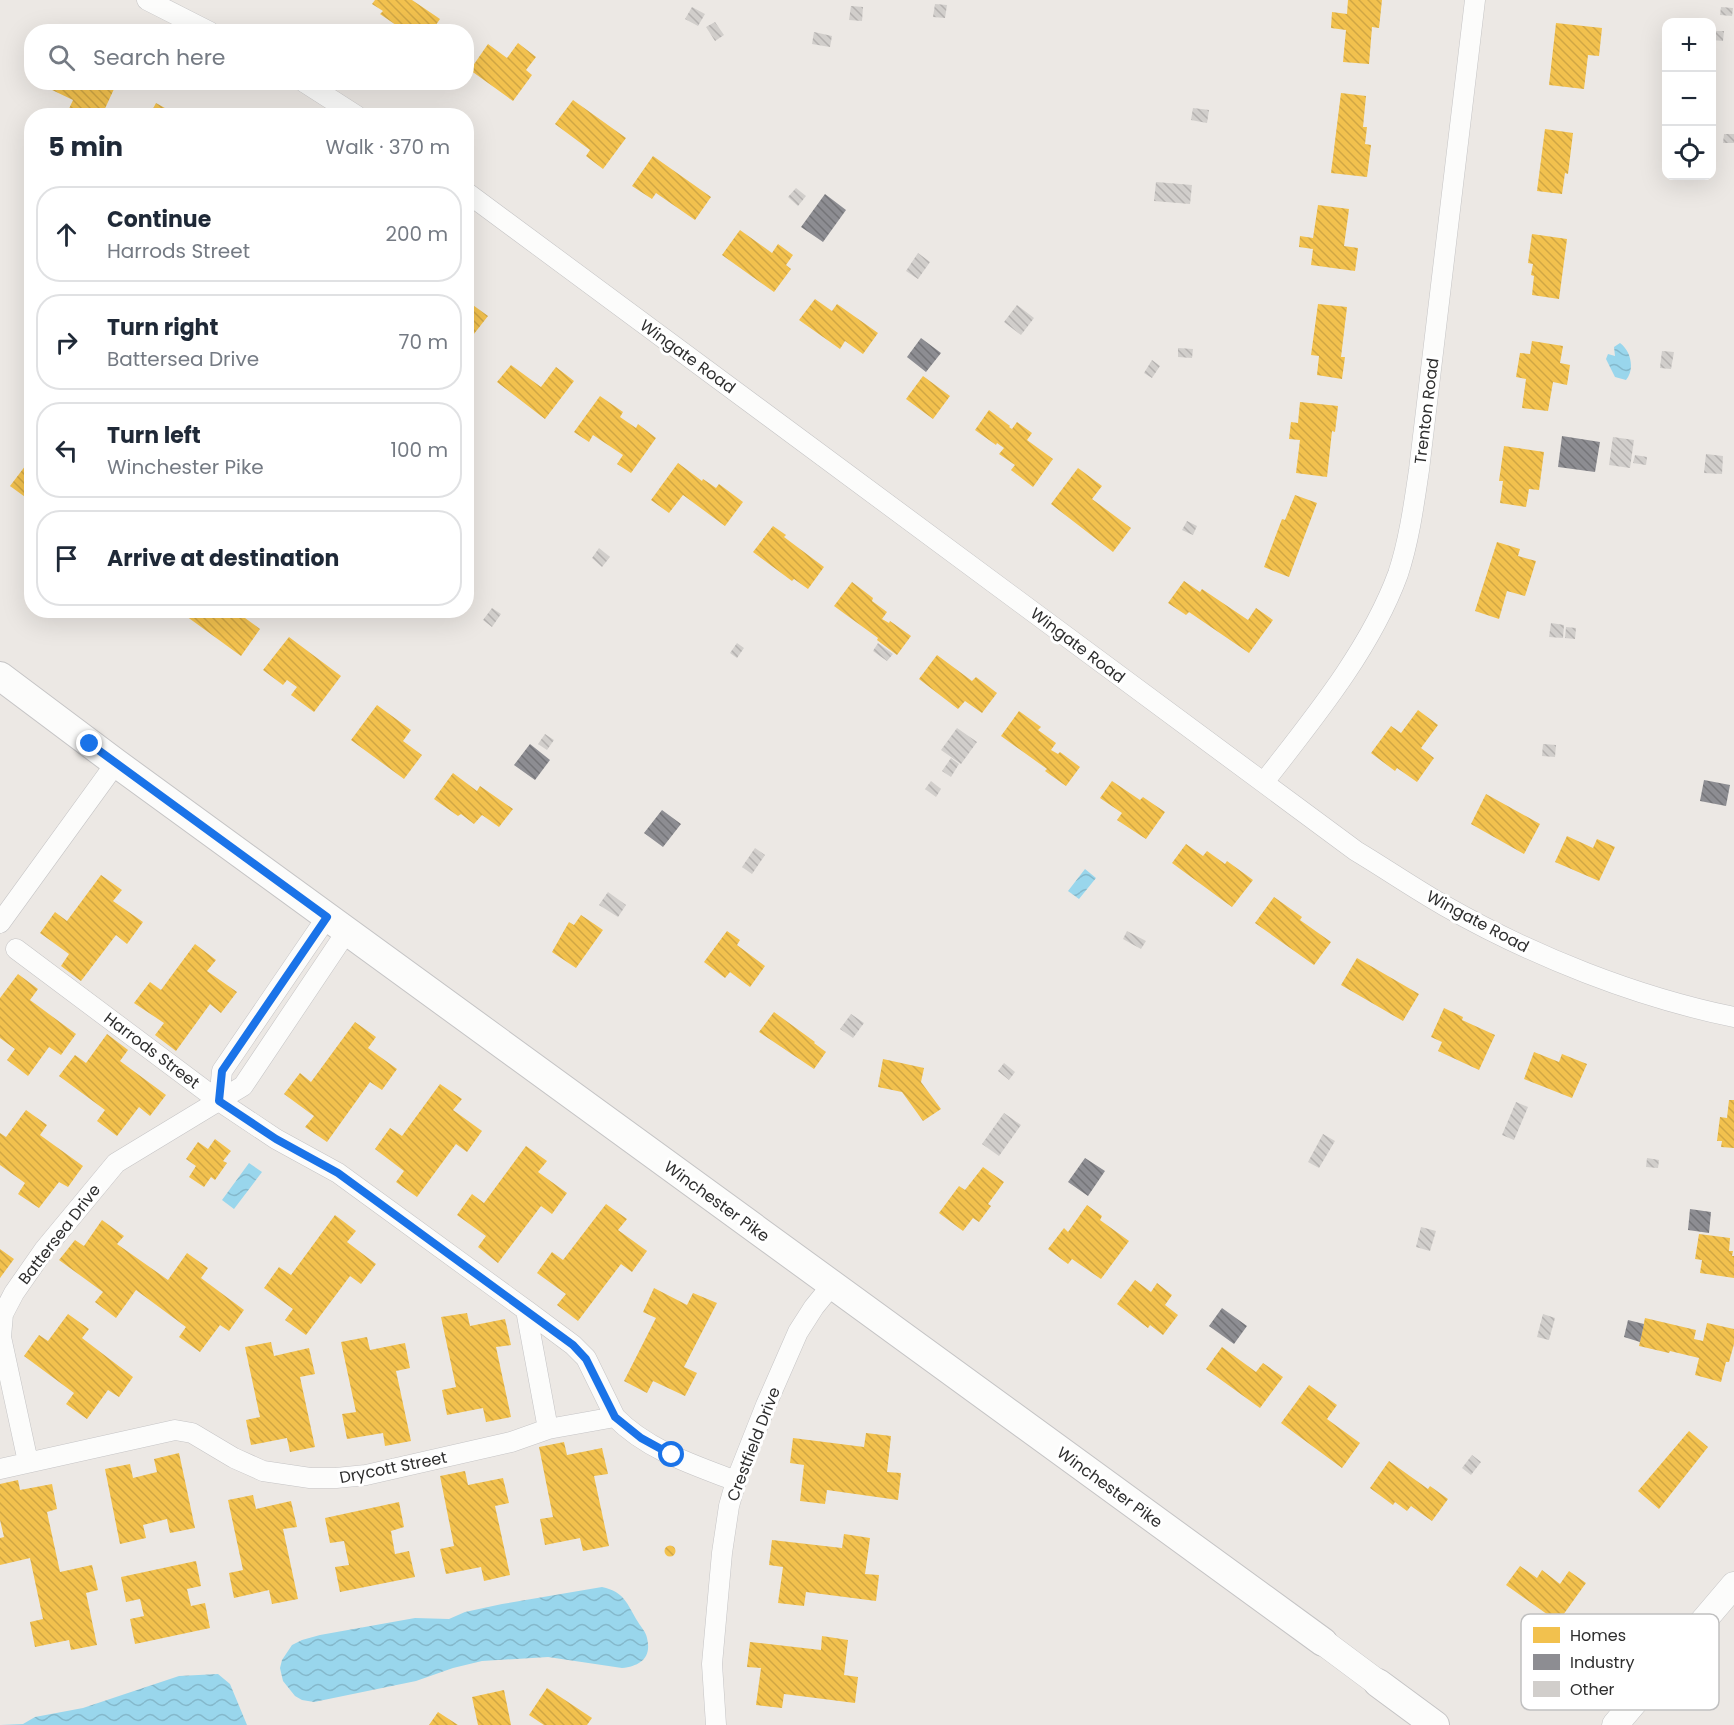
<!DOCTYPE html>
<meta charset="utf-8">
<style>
body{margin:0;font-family:Poppins,sans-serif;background:#f2f2f3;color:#1f2937}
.controls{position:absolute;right:18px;top:18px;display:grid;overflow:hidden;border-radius:12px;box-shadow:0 6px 24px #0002}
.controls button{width:54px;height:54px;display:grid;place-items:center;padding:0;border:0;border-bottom:2px solid #e0e1e3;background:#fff;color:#1f2937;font:30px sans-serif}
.stop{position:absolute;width:18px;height:18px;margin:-14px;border:4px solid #1a73e8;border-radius:50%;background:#fff}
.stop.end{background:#1a73e8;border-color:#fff;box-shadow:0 2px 6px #0008}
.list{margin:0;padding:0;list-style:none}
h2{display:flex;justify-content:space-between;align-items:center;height:78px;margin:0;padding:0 24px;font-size:26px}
h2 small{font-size:20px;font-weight:400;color:#747a83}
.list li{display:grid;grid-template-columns:39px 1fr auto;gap:18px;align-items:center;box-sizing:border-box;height:96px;margin:0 12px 12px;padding:0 12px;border:2px solid #e0e1e3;border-radius:24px}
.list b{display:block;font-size:22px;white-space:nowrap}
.list p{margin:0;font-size:20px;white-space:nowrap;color:#747a83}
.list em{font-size:20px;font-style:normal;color:#747a83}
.icon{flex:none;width:33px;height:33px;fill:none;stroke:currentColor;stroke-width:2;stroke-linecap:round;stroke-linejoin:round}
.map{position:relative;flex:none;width:1734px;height:1725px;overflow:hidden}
.search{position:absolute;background:#fff;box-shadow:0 6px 24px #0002;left:24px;top:24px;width:450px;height:66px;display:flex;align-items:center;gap:15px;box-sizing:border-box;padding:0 21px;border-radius:24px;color:#747a83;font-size:22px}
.panel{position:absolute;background:#fff;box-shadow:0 6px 24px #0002;left:24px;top:108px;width:450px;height:510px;border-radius:24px}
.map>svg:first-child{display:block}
.water{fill:url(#water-waves)}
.homes{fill:url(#homes-back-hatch)}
.industry{fill:url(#industry-back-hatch)}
.building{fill:url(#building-back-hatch)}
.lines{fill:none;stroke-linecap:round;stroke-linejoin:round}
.minor-casing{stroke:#c5c4c5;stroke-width:21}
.tertiary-casing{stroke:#c5c4c5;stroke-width:27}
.secondary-casing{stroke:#c5c4c5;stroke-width:30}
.minor{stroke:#fcfcfb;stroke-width:20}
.tertiary{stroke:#fcfcfb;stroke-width:26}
.secondary{stroke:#fcfcfb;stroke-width:28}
.route{stroke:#1a73e8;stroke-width:8}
.labels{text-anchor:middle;stroke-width:6;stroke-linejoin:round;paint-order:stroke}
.street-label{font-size:16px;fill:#2e2e2e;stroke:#fff}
.key{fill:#fff;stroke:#c0c0c0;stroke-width:1.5}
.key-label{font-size:16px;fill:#2e2e2e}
</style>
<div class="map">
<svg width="1734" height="1725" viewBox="0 0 1734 1725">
<defs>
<pattern id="water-waves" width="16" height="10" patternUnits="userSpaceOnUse" patternTransform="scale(1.5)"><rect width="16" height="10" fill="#99d6ec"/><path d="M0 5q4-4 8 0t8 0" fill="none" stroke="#84b8cb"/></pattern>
<pattern id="homes-back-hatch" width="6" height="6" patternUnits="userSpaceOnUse" patternTransform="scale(1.5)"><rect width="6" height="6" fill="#f2c14e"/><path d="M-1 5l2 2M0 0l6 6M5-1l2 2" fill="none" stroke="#d0a644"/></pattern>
<pattern id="industry-back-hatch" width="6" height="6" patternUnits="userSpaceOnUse" patternTransform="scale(1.5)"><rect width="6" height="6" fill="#8d8d92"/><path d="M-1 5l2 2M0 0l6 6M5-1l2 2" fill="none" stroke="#747478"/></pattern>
<pattern id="building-back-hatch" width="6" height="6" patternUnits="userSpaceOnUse" patternTransform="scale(1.5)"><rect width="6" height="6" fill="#d1cecb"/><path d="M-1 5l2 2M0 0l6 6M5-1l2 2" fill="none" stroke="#b4b1af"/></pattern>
</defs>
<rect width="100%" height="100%" fill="#ece8e4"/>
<path class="water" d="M1620 343C1631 351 1635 369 1626 380L1615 377 1606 359 1608 354 1615 356 1614 347Z
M1085 869 1096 878 1079 899 1068 891Z
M249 1163 262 1172 234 1209 222 1200Z
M602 1587C625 1592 627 1604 638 1622 641 1627 646 1632 647 1638 652 1658 640 1666 622 1668L548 1657 482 1661 453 1668 416 1681 314 1702 302 1700 295 1696 283 1681 280 1668 282 1660 292 1645 302 1640 320 1635 415 1618 449 1619 465 1612 502 1604Z
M218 1674 230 1684 247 1725H0L23 1724 35 1717 83 1708 179 1676Z"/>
<path class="homes" d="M375 0H412L440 19 431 32H406L380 14 383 11 372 4Z
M1348 0H1382L1379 28 1372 27 1369 64 1343 62 1346 30 1331 28 1332 12 1347 14Z
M1556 23 1602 28 1599 56 1588 55 1584 89 1549 85Z
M518 43 536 57 526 70 532 75 513 101 470 70 488 44 507 58Z
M53 82H99L114 89 102 115 88 108 85 116H79L68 111 73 100 50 89Z
M1341 93 1366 96 1363 127H1367L1365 144 1371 145 1367 177 1331 173Z
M573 100 626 138 603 169 586 156 590 150 555 124Z
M156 103 179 116H149Z
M1545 129 1573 133 1568 174 1565 173 1562 194 1537 191Z
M653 156 711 197 695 220 656 193 652 199 632 186Z
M1318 205 1349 209 1344 246 1358 248 1355 271 1311 265 1313 249 1299 247 1300 236 1313 238Z
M740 230 772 253 778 244 793 255 786 265 791 269 774 292 722 255Z
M1532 234 1567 239 1559 299 1532 295 1534 276 1531 275 1533 264 1528 263Z
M815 299 832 311 837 304 878 333 863 354 845 341 840 349 799 320Z
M466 300 488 316 470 339 466 336Z
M1318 304 1347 307 1341 357H1345L1342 379 1317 375 1319 356 1311 355Z
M1532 341 1563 346 1560 363 1570 365 1567 385 1553 382 1548 411 1522 408 1526 379 1516 377 1520 353 1530 354Z
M511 365 541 387 556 367 574 381 545 419 497 382Z
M923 376 950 396 933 419 906 399Z
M600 396 623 412 620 417 636 428 638 424 656 438 631 473 617 464 623 455 593 435 589 442 574 432Z
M1300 402 1338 406 1335 432 1332 431 1327 477 1296 473 1300 440 1289 439 1291 422 1298 423Z
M989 410 1010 426 1009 427 1012 429 1017 422 1032 433 1027 440 1053 459 1033 487 1011 470 1015 465 999 454 1004 448 997 443 996 445 975 430Z
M1504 446 1544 452 1539 490 1529 489 1526 507 1500 503 1503 481H1499Z
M32 457V502L10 486Z
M678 463 702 481 703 479 716 488 719 484 743 502 725 526 683 495 669 513 651 500Z
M1078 468 1102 486 1092 499 1131 528 1113 552 1051 504Z
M1295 495 1317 503 1289 577 1264 567 1282 519 1285 520Z
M773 526 786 535 784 537 824 567 808 589 794 579 792 581 753 552Z
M1497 542 1520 549 1518 556 1536 561 1525 596 1507 591 1499 619 1475 611Z
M1184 581 1200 592 1202 589 1248 620 1256 608 1273 620 1249 653 1189 612 1186 615 1168 603Z
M852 582 873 598 872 601 887 612 882 619 889 623 890 621 911 636 897 655 877 640 878 638 834 606Z
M191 610H234L260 629 241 656 186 616Z
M289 637 341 676 314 712 291 695 297 687 287 680 283 685 263 670Z
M937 655 972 681 976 677 997 693 982 713 965 701 958 709 919 679Z
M377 705 411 730 403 741 422 755 404 779 351 740Z
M1418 710 1438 725 1421 748 1434 758 1417 782 1397 768 1395 771 1371 753 1391 726 1401 733Z
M1019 711 1041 727 1038 730 1056 743 1051 750 1058 754 1060 752 1080 767 1066 786 1045 771 1047 769 1001 736Z
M453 773 477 791 480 786 513 809 499 827 482 815 474 824 461 814 458 816 434 799Z
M1112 781 1140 800 1143 797 1165 812 1146 839 1117 820 1122 813 1100 798Z
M1486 794 1540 824 1524 854 1471 824Z
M1567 836 1593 848 1597 839 1615 847 1599 881 1555 862Z
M1186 844 1203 856 1207 851 1225 864 1227 861 1253 880 1232 907 1172 863Z
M101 875 122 890 113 901 143 922 127 944 116 935 81 981 61 966 69 954 40 933 55 912 67 921Z
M1274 897 1302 917 1300 920 1331 942 1314 965 1255 923Z
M581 915 603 930 576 968 552 952 569 922 574 925Z
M727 931 740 940 737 945 765 966 750 987 730 972 725 978 704 962Z
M195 944 216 960 207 971 237 992 221 1013 210 1004 176 1051 155 1035 164 1023 134 1003 150 982 161 990Z
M1357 958 1419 994 1403 1021 1341 985Z
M18 974 38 989 30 1000 76 1034 61 1055 49 1047 28 1076 7 1060 15 1049 0 1038V998Z
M1444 1008 1463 1017 1462 1020 1495 1035 1479 1070 1438 1051 1442 1042 1431 1037Z
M774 1012 815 1042 814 1043 826 1052 814 1069 759 1032Z
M355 1022 376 1037 368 1048 397 1069 382 1090 370 1082 327 1142 305 1127 314 1116 284 1094 300 1073 311 1082Z
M107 1034 128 1050 120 1061 166 1095 150 1116 139 1107 117 1136 97 1121 105 1110 59 1076 75 1055 86 1063Z
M1534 1052 1559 1062 1562 1054 1587 1064 1572 1098 1524 1079Z
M883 1059 924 1068 921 1082 941 1109 923 1121 902 1092 878 1087Z
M440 1084 462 1099 453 1110 482 1131 467 1152 456 1144 417 1197 396 1182 404 1171 375 1149 390 1128 402 1136Z
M1729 1100H1734V1148L1721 1147 1722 1141H1717L1720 1117 1727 1118Z
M26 1110 47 1125 40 1135 83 1166 68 1187 59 1182 39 1208 18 1194 25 1183 0 1165V1133L6 1137Z
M215 1139 231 1151 223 1161 227 1163 215 1180 211 1177 204 1187 189 1177 196 1166 186 1159 198 1142 208 1149Z
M526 1146 547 1161 538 1172 567 1193 552 1214 541 1206 498 1263 478 1247 486 1236 457 1215 472 1194 484 1203Z
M983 1167 1004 1182 988 1204 991 1206 979 1222 973 1218 963 1231 939 1213 959 1186 965 1190Z
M606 1204 627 1219 618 1230 647 1251 632 1272 621 1264 578 1321 557 1305 566 1294 537 1273 552 1252 563 1260Z
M1087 1205 1102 1216 1100 1220 1129 1241 1101 1279 1072 1259 1068 1264 1048 1249 1064 1228 1068 1232Z
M335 1215 356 1231 347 1242 376 1264 361 1284 350 1276 306 1335 285 1320 293 1309 264 1288 279 1267 291 1275Z
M102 1220 124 1236 117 1244 168 1280 187 1253 208 1268 201 1278 244 1310 229 1331 220 1325 200 1352 179 1337 186 1327 136 1290 116 1318 95 1302 103 1292 59 1260 75 1240 84 1246Z
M1699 1234 1730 1238 1729 1251H1733L1732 1256H1734V1278L1700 1273 1702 1260 1695 1259Z
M0 1249 14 1259 0 1278Z
M1135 1280 1151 1292 1157 1283 1172 1295 1165 1305 1178 1315 1163 1335 1150 1325 1148 1328 1117 1304Z
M654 1288 687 1305 693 1293 717 1303 684 1367 697 1373 685 1396 653 1381 647 1393 624 1381 656 1318 643 1312Z
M467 1313 470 1326 505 1319 511 1345 496 1347 511 1417 486 1422 483 1408 447 1415 442 1390 456 1387 441 1317Z
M68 1314 89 1329 82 1338 133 1377 119 1397 108 1390 87 1419 66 1404 74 1393 24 1356 39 1335 48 1341Z
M1645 1318 1696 1330 1694 1339 1703 1341 1707 1323 1734 1329V1344L1729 1362H1726L1721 1382 1695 1375 1699 1358 1670 1351 1669 1353 1639 1346Z
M367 1337 370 1350 405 1343 410 1368 396 1371 411 1441 385 1446 383 1433 347 1439 342 1414 356 1412 341 1342Z
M271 1342 274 1356 309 1348 315 1374 300 1377 315 1447 290 1452 287 1438 251 1445 246 1420 260 1417 245 1347Z
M1222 1347 1256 1372 1263 1363 1283 1377 1260 1408 1206 1369Z
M1309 1385 1337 1405 1327 1419 1360 1443 1342 1468 1281 1423Z
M1689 1431 1708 1447 1659 1509 1638 1491Z
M866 1433 891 1436 887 1472 901 1473 898 1500 827 1490 825 1504 800 1501 804 1465 790 1463 793 1438 864 1447Z
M564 1442 567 1455 602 1448 608 1474 594 1476 609 1546 583 1551 580 1538 545 1545 540 1519 553 1517 539 1447Z
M179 1453 195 1528 170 1533 167 1519 143 1525 146 1538 120 1544 105 1469 130 1464 133 1478 157 1472 154 1459Z
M1389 1461 1428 1489 1430 1486 1448 1499 1432 1521 1411 1506 1407 1511 1395 1502 1393 1505 1370 1488Z
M465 1471 468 1485 503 1478 509 1503 495 1506 510 1575 484 1581 481 1567 446 1574 440 1549 454 1546 440 1476Z
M18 1480 20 1490 52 1484 57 1509 47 1512 60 1572 92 1565 98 1590 86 1593 97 1645 71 1650 69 1640 35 1647 30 1622 43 1619 30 1558 0 1565V1538L4 1537 0 1520V1484Z
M253 1495 256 1509 291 1501 297 1527 283 1529 298 1599 272 1604 269 1590 234 1598 229 1573 243 1570 228 1500Z
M399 1502 404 1527 391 1531 395 1554 409 1551 415 1577 340 1592 335 1567 349 1565 344 1541 330 1543 325 1518Z
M844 1534 870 1538 865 1574 879 1575 876 1601 806 1592 804 1606 778 1603 783 1567 769 1565 772 1540 842 1548Z
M664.5 1551a5.5 5.5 0 1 1 11 0a5.5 5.5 0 1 1-11 0Z
M196 1561 201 1586 187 1589 191 1606 205 1603 210 1628 135 1644 130 1619 144 1616 140 1599 126 1602 121 1577Z
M1520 1566 1537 1578 1542 1570 1560 1584 1569 1571 1586 1583 1558 1622 1506 1585Z
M822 1636 848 1640 844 1675 858 1677 855 1703 784 1694 782 1708 756 1705 761 1668 747 1667 750 1642 821 1650Z
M547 1688 592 1718 587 1725H544L529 1715Z
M504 1690 511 1725H478L472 1697Z
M438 1712 458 1725H429Z"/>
<path class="industry" d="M825 194 846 210 823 242 801 227Z
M921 338 941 353 926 372 907 357Z
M1562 436 1600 442 1595 472 1558 467Z
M530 744 550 760 535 780 514 765Z
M1704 780 1730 785 1726 806 1700 801Z
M662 810 681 824 663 847 644 833Z
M1085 1158 1105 1171 1088 1196 1068 1182Z
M1690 1209 1711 1212 1709 1233 1688 1230Z
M1222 1308 1247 1326 1234 1344 1209 1326Z
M1628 1320 1644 1324 1640 1342 1624 1337Z"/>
<path class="building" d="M935 4 947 5 945 18 933 17Z
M851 6 863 7 862 21 849 20Z
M692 7 705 14 698 26 685 19Z
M1721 7 1733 8 1732 16 1720 15Z
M715 22 724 35 715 41 706 27Z
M1712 31H1724L1723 41 1712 40Z
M814 32 832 36 830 47 812 44Z
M1193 108 1209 110 1207 123 1191 120Z
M1724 134H1734V143H1723Z
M1156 182 1192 185 1190 204 1154 201Z
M796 188 806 196 798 206 788 197Z
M918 253 930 262 918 279 906 271Z
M1017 305 1034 318 1021 335 1004 322Z
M1178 348 1193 349 1192 358 1178 357Z
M1662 351 1674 352 1671 369 1660 368Z
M1152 360 1160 366 1152 378 1144 373Z
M1613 437 1634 440 1630 468 1609 465Z
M1706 454 1723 456 1722 474 1704 473Z
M1635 455 1647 457 1646 465 1633 463Z
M1187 521 1197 526 1193 535 1182 530Z
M599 548 610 557 602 567 592 558Z
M492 608 501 614 492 627 483 620Z
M1551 623 1564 625 1563 638 1549 637Z
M1566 627 1576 628 1575 639 1565 638Z
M737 643 744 648 737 658 730 653Z
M878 643 893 654 887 661 873 651Z
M957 728 977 742 961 764 941 750Z
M545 734 554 740 547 750 538 744Z
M1543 744 1556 745 1555 757 1542 756Z
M951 758 959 764 951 777 942 771Z
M931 781 941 789 936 797 925 789Z
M755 848 765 855 752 874 742 867Z
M608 892 626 905 618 917 599 905Z
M1127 931 1146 941 1141 949 1123 939Z
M851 1014 864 1023 853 1038 840 1029Z
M1004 1063 1015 1072 1009 1080 998 1071Z
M1516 1102 1528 1107 1514 1140 1502 1135Z
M1004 1113 1021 1125 999 1156 982 1144Z
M1323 1134 1335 1141 1319 1168 1308 1162Z
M1647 1158 1659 1160 1658 1168 1646 1167Z
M1421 1227 1436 1231 1430 1251 1416 1247Z
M1543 1314 1555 1318 1549 1340 1537 1337Z
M1472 1455 1481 1462 1471 1475 1462 1468Z"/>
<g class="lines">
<g class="minor-casing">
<path id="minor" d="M147 0 210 32
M304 82 357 116
M466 192 1356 851C1386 869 1415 889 1445 906 1533 956 1636 997 1734 1017
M1264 782C1313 719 1370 650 1398 574 1409 541 1414 504 1419 470L1475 0
M0 923 116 763
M16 949 219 1101 276 1139 338 1173 526 1310 548 1429
M219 1101 222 1071 327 917
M526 1310 573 1345 586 1358 615 1417C647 1450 694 1465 736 1481
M28 1462 1 1337 3 1314 14 1293 44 1250 116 1163 243 1086 347 931
M0 1469 175 1430 192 1433 234 1458 263 1471 310 1478H336L366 1475 511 1442 548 1429 615 1417
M716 1725 712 1664 722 1553 729 1506 736 1481 766 1405 798 1332 814 1307 832 1285"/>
</g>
<g class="tertiary-casing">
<path id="tertiary" d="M1323 1642 1378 1683
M1615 1725 1734 1585"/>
</g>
<g class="secondary-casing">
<path id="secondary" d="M0 676 116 763 1323 1642
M1378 1683 1435 1725"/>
</g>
<use href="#minor" class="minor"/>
<use href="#tertiary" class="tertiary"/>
<use href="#secondary" class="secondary"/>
</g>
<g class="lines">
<path class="route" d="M90 744 327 917 222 1071 219 1101 276 1139 338 1173 573 1345 586 1359 615 1417 641 1438 672 1455"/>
</g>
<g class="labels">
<g class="street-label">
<text transform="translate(688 356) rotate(36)" y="6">Wingate Road</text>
<text transform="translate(1426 411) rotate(-83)" y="6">Trenton Road</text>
<text transform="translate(1078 645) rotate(37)" y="6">Wingate Road</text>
<text transform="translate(1478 921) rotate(28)" y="6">Wingate Road</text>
<text transform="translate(152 1050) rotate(37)" y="6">Harrods Street</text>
<text transform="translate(717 1201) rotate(36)" y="6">Winchester Pike</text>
<text transform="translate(59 1234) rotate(-52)" y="6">Battersea Drive</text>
<text transform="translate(753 1444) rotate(-69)" y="6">Crestfield Drive</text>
<text transform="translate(393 1467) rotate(-11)" y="6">Drycott Street</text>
<text transform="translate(1110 1487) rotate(36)" y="6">Winchester Pike</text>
</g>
</g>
<rect x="1521" y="1614" width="198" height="96" rx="9" class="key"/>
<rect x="1533" y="1627" width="27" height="16" fill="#f2c14e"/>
<rect x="1533" y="1654" width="27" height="16" fill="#8d8d92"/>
<rect x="1533" y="1681" width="27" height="16" fill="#d1cecb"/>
<g class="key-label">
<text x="1570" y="1641">Homes</text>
<text x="1570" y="1668">Industry</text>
<text x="1570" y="1695">Other</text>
</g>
</svg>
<div class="controls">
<button>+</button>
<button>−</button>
<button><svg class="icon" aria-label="locate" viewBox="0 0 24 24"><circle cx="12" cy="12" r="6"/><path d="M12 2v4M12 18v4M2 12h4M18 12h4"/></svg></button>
</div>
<div class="stop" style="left:672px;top:1455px"></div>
<div class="stop end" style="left:90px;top:744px"></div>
<div class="search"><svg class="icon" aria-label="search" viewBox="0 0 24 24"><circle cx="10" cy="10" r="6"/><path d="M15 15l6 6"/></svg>Search here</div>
<section class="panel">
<h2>5 min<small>Walk · 370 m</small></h2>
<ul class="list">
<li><svg class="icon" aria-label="ahead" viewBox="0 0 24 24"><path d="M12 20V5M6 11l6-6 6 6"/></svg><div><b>Continue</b><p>Harrods Street</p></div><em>200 m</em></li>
<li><svg class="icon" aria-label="right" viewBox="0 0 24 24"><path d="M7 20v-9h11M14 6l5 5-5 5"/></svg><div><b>Turn right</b><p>Battersea Drive</p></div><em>70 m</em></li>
<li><svg class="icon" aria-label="left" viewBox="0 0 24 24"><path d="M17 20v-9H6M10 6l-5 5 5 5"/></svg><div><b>Turn left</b><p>Winchester Pike</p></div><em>100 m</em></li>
<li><svg class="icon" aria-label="arrive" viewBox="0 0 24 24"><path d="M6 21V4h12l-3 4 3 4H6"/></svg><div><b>Arrive at destination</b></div></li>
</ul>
</section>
</div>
